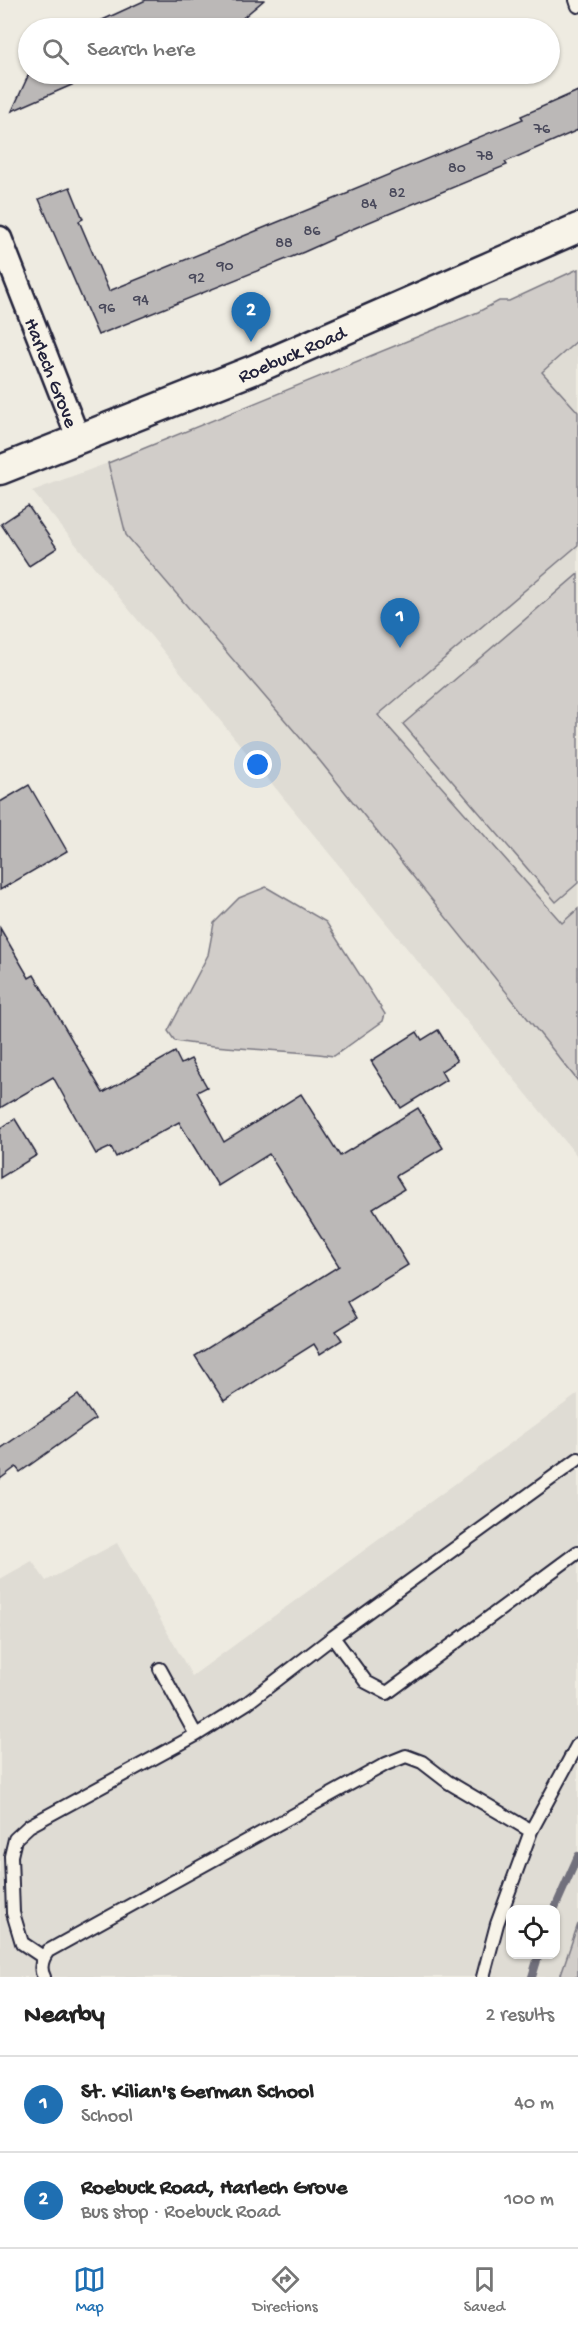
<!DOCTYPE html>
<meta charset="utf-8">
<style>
body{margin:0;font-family:"Gochi Hand",sans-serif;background:#f6f6f6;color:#222}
.controls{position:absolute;right:18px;bottom:18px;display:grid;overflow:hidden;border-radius:12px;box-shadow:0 2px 4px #0004}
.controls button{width:54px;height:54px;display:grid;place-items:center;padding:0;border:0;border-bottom:2px solid #e0e0e0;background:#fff;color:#222;font:30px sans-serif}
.you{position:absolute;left:258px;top:765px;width:21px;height:21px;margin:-15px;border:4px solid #fff;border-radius:50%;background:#1a73e8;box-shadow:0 0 0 9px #1a73e833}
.badge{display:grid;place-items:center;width:39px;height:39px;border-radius:50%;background:#1f6fb2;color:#fff;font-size:20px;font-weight:700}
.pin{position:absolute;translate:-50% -50px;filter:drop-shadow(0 2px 3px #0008)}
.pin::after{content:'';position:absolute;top:32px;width:21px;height:18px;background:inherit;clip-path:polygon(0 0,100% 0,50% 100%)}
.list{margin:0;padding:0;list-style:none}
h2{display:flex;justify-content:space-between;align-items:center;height:78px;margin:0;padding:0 24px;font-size:26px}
h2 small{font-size:20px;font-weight:400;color:#767676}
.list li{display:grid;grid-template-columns:39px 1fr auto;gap:18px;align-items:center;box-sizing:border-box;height:96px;padding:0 24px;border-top:2px solid #e0e0e0}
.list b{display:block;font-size:22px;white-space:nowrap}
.list p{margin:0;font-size:20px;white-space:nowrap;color:#767676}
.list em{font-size:20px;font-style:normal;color:#767676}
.icon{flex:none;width:33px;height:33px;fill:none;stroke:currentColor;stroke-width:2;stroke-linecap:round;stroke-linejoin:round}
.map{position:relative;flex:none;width:578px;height:1977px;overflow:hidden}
.search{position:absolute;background:#fff;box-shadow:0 2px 4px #0004;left:18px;right:18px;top:18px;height:66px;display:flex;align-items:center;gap:15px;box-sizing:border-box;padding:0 21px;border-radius:33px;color:#767676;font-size:22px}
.sheet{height:270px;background:#fff}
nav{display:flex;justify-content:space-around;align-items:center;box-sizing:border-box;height:84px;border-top:2px solid #e0e0e0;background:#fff;font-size:16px;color:#767676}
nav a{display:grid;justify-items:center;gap:3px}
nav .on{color:#1f6fb2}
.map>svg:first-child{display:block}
.built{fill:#dfdcd4;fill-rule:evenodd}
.green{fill:#d1cdc9;stroke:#7a7882;stroke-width:1.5}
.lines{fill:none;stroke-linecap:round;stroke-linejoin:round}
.stream{stroke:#716f7b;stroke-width:8}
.building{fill:#bbb8b7;stroke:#22223b;stroke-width:1.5}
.service-casing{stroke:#22223b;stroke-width:16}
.minor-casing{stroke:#22223b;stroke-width:27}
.tertiary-casing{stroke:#22223b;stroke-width:33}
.service{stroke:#f7f3e8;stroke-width:12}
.minor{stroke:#f7f3e8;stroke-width:22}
.tertiary{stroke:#f7f3e8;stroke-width:28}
.labels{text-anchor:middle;stroke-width:4.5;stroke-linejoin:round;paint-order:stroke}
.number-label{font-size:16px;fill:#48485a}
.street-label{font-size:20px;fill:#22223b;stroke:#f7f3e8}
</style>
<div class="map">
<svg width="578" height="1977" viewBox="0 0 578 1977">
<rect width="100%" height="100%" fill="#eeebe1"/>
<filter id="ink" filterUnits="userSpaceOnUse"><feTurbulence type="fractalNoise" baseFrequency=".0167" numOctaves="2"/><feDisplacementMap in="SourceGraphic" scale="12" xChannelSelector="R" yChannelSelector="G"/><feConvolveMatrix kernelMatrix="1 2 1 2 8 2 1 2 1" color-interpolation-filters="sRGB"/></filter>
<g filter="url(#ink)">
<path class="built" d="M578 269V1157L32 491 108 463 478 312 499 301H509Z
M578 1394V1977H0V1579L32 1561 46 1581 117 1543 192 1676ZM510 1910H556V1954H510Z"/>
<path class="green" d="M578 269V340L542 372 578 412V545L378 715 562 923 578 909V1081L320 761 126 535 108 463 478 312 499 301H509Z
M578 574V883L556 902 403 724Z
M266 887 326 922 385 1014 383 1021 334 1056C281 1049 228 1050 175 1041L168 1031 208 955 214 923 239 898Z
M578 1924V1977H560Z"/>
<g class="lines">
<path class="stream" d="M554 1910 578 1856
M532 1977 539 1954"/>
</g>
<path class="building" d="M146 0H264L231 28H85Z
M29 74H97L12 111Z
M578 91V130L505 162 507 165 333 237V239L304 252 98 335 39 199 70 187 83 219 79 221 109 291 349 193V191L523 119 521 116Z
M28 506 57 548 29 566 1 524Z
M29 785 67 851 0 890V802Z
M0 928 29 978 34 975 103 1093 175 1052 181 1064 191 1059 207 1087 197 1092 224 1142 301 1094 340 1156 418 1108 443 1148 396 1176 404 1189 373 1208 408 1265 348 1302 357 1318 336 1331 342 1340 320 1354 314 1344 224 1401 195 1356 339 1266 269 1154 218 1186 179 1122 116 1157 111 1147 96 1154 53 1077 0 1108Z
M438 1030 457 1061 441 1071 446 1080 401 1108 371 1061 417 1032 422 1040Z
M15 1119 37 1155 0 1178V1129Z
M78 1395 95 1419 20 1472 16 1467 0 1479V1449Z"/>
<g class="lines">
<g class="service-casing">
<path id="service" d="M576 0 578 6
M578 1459 333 1637 366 1682 387 1693 578 1552
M160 1669 196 1735
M531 1831 578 1744
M43 1957 22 1943 13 1913 11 1856 15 1839 29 1826 196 1735 247 1703 333 1637
M44 1977C39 1968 42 1959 48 1951L386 1764 406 1756 422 1762 448 1782 531 1831 497 1924 483 1977"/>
</g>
<g class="minor-casing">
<g id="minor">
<path id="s1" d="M0 238 79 440"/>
</g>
</g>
<g class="tertiary-casing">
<g id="tertiary">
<path id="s2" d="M0 470 253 370 578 228"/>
</g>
</g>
<use href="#service" class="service"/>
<use href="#minor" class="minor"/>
<use href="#tertiary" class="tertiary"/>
</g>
</g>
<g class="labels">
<g class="number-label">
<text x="542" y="133">76</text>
<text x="485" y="160">78</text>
<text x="457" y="172">80</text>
<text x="397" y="197">82</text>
<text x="369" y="208">84</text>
<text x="312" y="235">86</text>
<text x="284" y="247">88</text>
<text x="225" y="270">90</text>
<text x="197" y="282">92</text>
<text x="141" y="304">94</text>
<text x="107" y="312">96</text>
</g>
<g class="street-label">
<text dy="7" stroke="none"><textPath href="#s2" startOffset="314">Roebuck Road</textPath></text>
<text dy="7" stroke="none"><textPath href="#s1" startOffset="144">Harlech Grove</textPath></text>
</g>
</g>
</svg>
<div class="controls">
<button><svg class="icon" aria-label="locate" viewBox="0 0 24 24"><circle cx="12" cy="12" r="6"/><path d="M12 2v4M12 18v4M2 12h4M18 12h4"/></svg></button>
</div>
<div class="you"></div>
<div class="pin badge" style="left:400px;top:648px">1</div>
<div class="pin badge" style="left:251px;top:342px">2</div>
<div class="search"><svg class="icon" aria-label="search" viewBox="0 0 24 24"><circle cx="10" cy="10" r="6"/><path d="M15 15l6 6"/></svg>Search here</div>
</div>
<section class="sheet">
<h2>Nearby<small>2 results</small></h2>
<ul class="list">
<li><span class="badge">1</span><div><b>St. Kilian's German School</b><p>School</p></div><em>40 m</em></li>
<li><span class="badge">2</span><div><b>Roebuck Road, Harlech Grove</b><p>Bus stop · Roebuck Road</p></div><em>100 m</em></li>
</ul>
</section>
<nav>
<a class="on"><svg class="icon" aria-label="map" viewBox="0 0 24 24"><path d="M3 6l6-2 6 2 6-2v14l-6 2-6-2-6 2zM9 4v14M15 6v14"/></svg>Map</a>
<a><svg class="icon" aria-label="directions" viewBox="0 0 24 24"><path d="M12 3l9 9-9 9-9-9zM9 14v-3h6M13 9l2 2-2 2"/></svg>Directions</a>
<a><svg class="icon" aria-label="saved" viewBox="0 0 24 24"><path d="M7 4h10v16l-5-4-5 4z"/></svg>Saved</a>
</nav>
